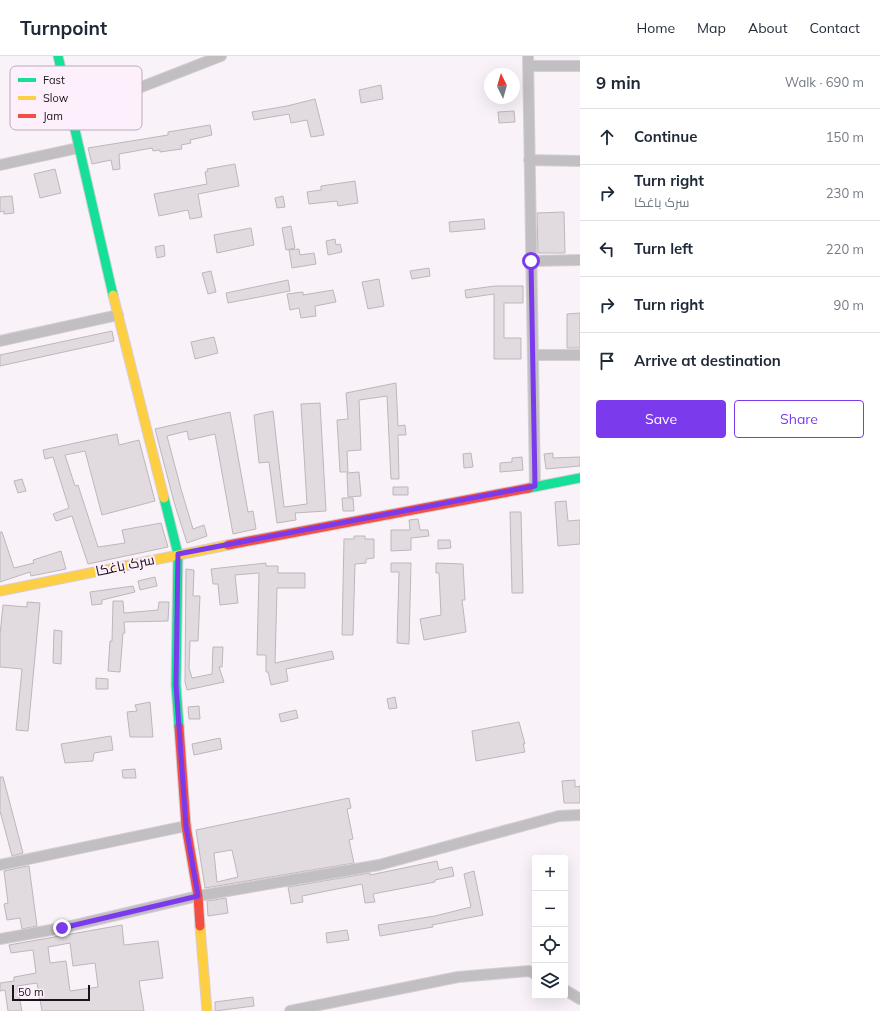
<!DOCTYPE html>
<meta charset="utf-8">
<style>
body{margin:0;font-family:Mulish,Cairo,sans-serif;background:#f6f6f7;color:#1f2937}
.controls{position:absolute;right:12px;bottom:12px;display:grid;overflow:hidden;border-radius:4px;box-shadow:0 4px 16px #0002}
.controls button{width:36px;height:36px;display:grid;place-items:center;padding:0;border:0;border-bottom:1px solid #e0e1e3;background:#fff;color:#1f2937;font:20px sans-serif}
.compass{position:absolute;left:484px;top:12px;width:36px;height:36px;border-radius:50%;background:#fff;box-shadow:0 4px 16px #0002;rotate:355deg}
.scale{position:absolute;left:12px;bottom:10px;width:78px;box-sizing:border-box;padding-left:4px;border:2px solid #191419;border-top:0;font-size:11px;line-height:14px;white-space:nowrap;color:#191419;-webkit-text-stroke:3px #fdeffc;paint-order:stroke}
.stop{position:absolute;width:12px;height:12px;margin:-9px;border:3px solid #7c3aed;border-radius:50%;background:#fff}
.stop.end{background:#7c3aed;border-color:#fff;box-shadow:0 1px 4px #0008}
.list{margin:0;padding:0;list-style:none}
h2{display:flex;justify-content:space-between;align-items:center;height:52px;margin:0;padding:0 16px;font-size:17px}
h2 small{font-size:13px;font-weight:400;color:#747a83}
.list li{display:grid;grid-template-columns:26px 1fr auto;gap:12px;align-items:center;box-sizing:border-box;height:56px;padding:0 16px;border-top:1px solid #e0e1e3}
.list b{display:block;font-size:15px;white-space:nowrap}
.list p{margin:0;font-size:13px;white-space:nowrap;color:#747a83}
.list em{font-size:13px;font-style:normal;color:#747a83}
.actions{display:flex;gap:8px;padding:12px 16px}
.actions a{flex:1;padding:9px 0;border:1px solid #7c3aed;border-radius:4px;text-align:center;font-size:14px;color:#7c3aed}
.actions .main{background:#7c3aed;color:#fff}
.icon{flex:none;width:22px;height:22px;fill:none;stroke:currentColor;stroke-width:2;stroke-linecap:round;stroke-linejoin:round}
.map{position:relative;flex:none;width:580px;height:955px;overflow:hidden}
header{display:flex;align-items:center;gap:24px;box-sizing:border-box;height:56px;padding:0 20px;background:#fff;border-bottom:1px solid #e0e1e3}
header strong{font-size:19px}
nav{display:flex;gap:22px;margin-inline-start:auto;font-size:14px}
main{display:flex}
aside{flex:1;background:#fff}
.map>svg:first-child{display:block}
.building{fill:#e1dbe0;stroke:#bdb7bc;fill-rule:evenodd}
.lines{fill:none;stroke-linecap:round;stroke-linejoin:round}
.street-casing{stroke:#d5cfd4;stroke-width:12}
.fast-casing{stroke:#d5cfd4;stroke-width:11}
.slow-casing{stroke:#d5cfd4;stroke-width:11}
.jam-casing{stroke:#d5cfd4;stroke-width:11}
.street{stroke:#c2bfc2;stroke-width:10}
.fast{stroke:#16e098;stroke-width:9}
.slow{stroke:#ffcf43;stroke-width:9}
.jam{stroke:#f24e42;stroke-width:9}
.route{stroke:#7c3aed;stroke-width:5}
.labels{text-anchor:middle;stroke-width:4;stroke-linejoin:round;paint-order:stroke}
.street-label{font-size:14px;fill:#191419;stroke:#fdeffc}
.key{fill:#fdeffc;stroke:#b9adb8;stroke-width:1}
.key-label{font-size:11px;fill:#191419}
</style>
<header>
<strong>Turnpoint</strong>
<nav><a>Home</a><a>Map</a><a>About</a><a>Contact</a></nav>
</header>
<main>
<div class="map">
<svg width="580" height="955" viewBox="0 0 580 955">
<rect width="100%" height="100%" fill="#faf2f9"/>
<path class="building" d="M381 29 383 43 361 47 359 34Z
M315 43 324 79 311 81 307 64 291 67 289 58 254 64 252 56 287 50Z
M514 55 515 66 499 67 498 56Z
M210 69 212 79 190 84 191 87 181 89 182 93 160 96V94L153 95 152 92 119 98 120 113 113 114 111 104 92 108 88 92 168 79V76Z
M235 108 239 130 198 138 202 161 190 163 188 154 159 160 154 138 207 128 205 116 208 115 207 113Z
M55 113 61 137 40 142 34 118Z
M355 125 358 147 338 150 337 145 309 148 307 136 321 134V130Z
M12 140 14 157 4 158V155L0 156V141Z
M283 140 285 151 277 152 275 142Z
M564 156 565 197H538L537 157Z
M484 163 485 173 450 176 449 166Z
M291 170 295 192 286 194 282 172Z
M251 172 254 189 217 197 214 179Z
M335 183 336 189 340 188 342 196 328 199 326 185Z
M164 189 165 200 157 202 155 191Z
M299 193 300 199 314 197 316 208 292 212 289 194Z
M429 212 430 220 412 223 410 215Z
M211 215 216 236 208 238 202 217Z
M379 223 384 250 368 253 362 226Z
M288 224 290 235 228 247 226 237Z
M495 230H523V247H504V282H521V303H494V238L466 242 465 234Z
M333 234 336 246 315 250 316 260 301 262 299 252 290 254 287 238 303 236V239Z
M580 257V292H567V258Z
M112 275 114 285 0 310V299Z
M214 281 218 297 195 303 191 286Z
M396 327 398 370 405 369 406 379H398L399 423H391L387 340 359 344 361 394 347 395 348 416H340L337 364 348 363 346 337Z
M320 347 326 455 295 457 296 464 277 467 269 406 259 407 254 359 273 355 284 451 307 448 301 348Z
M230 356 248 456 253 455 256 473 233 478 215 378 189 384 187 375 167 380 181 433 193 473 204 469 207 480 187 487 174 446 155 373Z
M117 378 119 389 139 384 155 445 102 459 85 395 65 399 75 430 78 429 98 491 125 487 122 474 161 467 168 491 88 508 72 460 56 465 53 458 69 452 53 401 45 403 43 394Z
M471 397 473 411 464 412 463 398Z
M553 397V402L580 401V410L546 413 544 398Z
M522 401 523 414 500 416V407L512 406V402Z
M359 416 361 440 348 441 347 417Z
M22 423 26 435 18 437 14 425Z
M393 431H408V439H393Z
M342 442H353L354 455H343Z
M566 445 568 465 580 464V488L558 490 555 446Z
M510 456H521L523 537H512Z
M418 463 420 474H428L429 480 411 482V494L391 495V474H410L409 464Z
M0 476H2L14 512 34 507 33 504 61 495 66 513 31 520 30 516 0 526Z
M354 480H365V483H374V502L366 503V507L355 508 353 579H342L344 483H354Z
M438 484H450L451 492 438 493Z
M266 507V510H278V517H305V532H277L275 607 332 595 334 603 286 613 288 625 271 629 268 616H266V599H257L259 517 235 519 238 547 220 549 218 528H213L211 513Z
M391 507H411L409 588 397 587 399 516H391Z
M436 507 463 508 465 544H462L466 576 424 584 420 563 441 559 439 517H436Z
M186 513 194 514 193 540H200L198 585H190L189 612 192 622 212 618 213 591H223L222 611H219L224 626 187 634 185 626Z
M155 521 157 530 140 534 138 525Z
M133 530 135 536 102 544V548L92 549 90 536Z
M113 545H123L124 557 158 554 159 546H169L168 565 124 566 125 577H123L120 616 108 615 110 585H112Z
M27 546 40 547 28 675 16 674 22 613 0 611V579L3 549 27 551Z
M54 574 62 575 61 608 53 607Z
M96 622 108 623V633H96Z
M395 641 397 652 389 653 387 643Z
M150 646 153 681H130L127 656 137 655 135 649Z
M199 650 200 663H189L188 651Z
M296 654 298 662 281 666 279 658Z
M519 666 525 688H523L525 696 476 705 472 675Z
M111 680 113 694 94 697 93 705 65 707 61 688Z
M220 682 222 693 194 699 192 688Z
M135 713 136 722H123L122 714Z
M0 721H3L23 797 12 800 0 755Z
M575 724V731L580 730V747H564L562 725Z
M349 742 351 752 347 753 353 783 349 784 354 807 205 832 196 774ZM232 794 238 821 217 826 214 797Z
M437 805 439 814 452 811 454 820 435 824V826L373 838 375 846 365 847 362 828 302 840 303 846 291 848 288 831 370 817V819Z
M27 810H29L37 870 22 873 20 862 7 864 4 848 8 847 4 815Z
M474 815 483 859 432 869 433 871 380 880 378 869 435 860 471 851 464 818Z
M226 842 228 857 208 860 207 845Z
M122 869 124 889 158 885 163 922 139 925 144 955H42L37 927 17 930 22 955H8L5 934 0 935V927L14 925V921L36 917 33 894 11 897 9 889ZM70 887 73 910 95 907 98 931 70 935 66 905 50 907 48 891Z
M347 874 349 884 327 887 326 877Z
M253 941 254 950 215 955V946Z"/>
<g class="lines">
<g class="street-casing">
<path id="street" d="M528 0 535 430
M528 10H580
M72 58 221 0
M529 104 580 105
M0 109 78 92
M531 205 580 204
M0 285 118 259
M533 299H580
M0 809 186 770
M0 883 62 872 198 840 379 809 559 760 580 759
M565 934 580 943
M290 955 458 921 529 915 535 918"/>
</g>
<g class="fast-casing">
<path id="fast" d="M58 0 113 239
M529 432 580 422
M164 442 178 498 176 629 179 671"/>
</g>
<g class="slow-casing">
<path id="slow" d="M113 239 164 442
M0 535 228 489
M200 870 207 955"/>
</g>
<g class="jam-casing">
<path id="jam" d="M228 489 529 432
M179 671 186 770 198 840 200 870"/>
</g>
<use href="#street" class="street"/>
<use href="#fast" class="fast"/>
<use href="#slow" class="slow"/>
<use href="#jam" class="jam"/>
</g>
<g class="lines">
<path class="route" d="M62 872 198 840 186 770 176 629 178 498 535 430 531 205"/>
</g>
<g class="labels">
<g class="street-label">
<text transform="translate(125 509) rotate(-12)" y="5">سرک باغکا</text>
</g>
</g>
<rect x="10" y="10" width="132" height="64" rx="6" class="key"/>
<rect x="18" y="22" width="18" height="4" fill="#16e098"/>
<rect x="18" y="40" width="18" height="4" fill="#ffcf43"/>
<rect x="18" y="58" width="18" height="4" fill="#f24e42"/>
<g class="key-label">
<text x="43" y="28">Fast</text>
<text x="43" y="46">Slow</text>
<text x="43" y="64">Jam</text>
</g>
</svg>
<div class="controls">
<button>+</button>
<button>−</button>
<button><svg class="icon" aria-label="locate" viewBox="0 0 24 24"><circle cx="12" cy="12" r="6"/><path d="M12 2v4M12 18v4M2 12h4M18 12h4"/></svg></button>
<button><svg class="icon" aria-label="layers" viewBox="0 0 24 24"><path d="M12 4l9 5-9 5-9-5zM3 14l9 5 9-5"/></svg></button>
</div>
<svg class="compass" viewBox="-18 -18 36 36"><path d="M0-13l5 13h-10z" fill="#e53935"/><path d="M0 13l5-13h-10z" fill="#747a83"/></svg>
<div class="scale">50 m</div>
<div class="stop" style="left:531px;top:205px"></div>
<div class="stop end" style="left:62px;top:872px"></div>
</div>
<aside>
<h2>9 min<small>Walk · 690 m</small></h2>
<ul class="list">
<li><svg class="icon" aria-label="ahead" viewBox="0 0 24 24"><path d="M12 20V5M6 11l6-6 6 6"/></svg><div><b>Continue</b></div><em>150 m</em></li>
<li><svg class="icon" aria-label="right" viewBox="0 0 24 24"><path d="M7 20v-9h11M14 6l5 5-5 5"/></svg><div><b>Turn right</b><p>سرک باغکا</p></div><em>230 m</em></li>
<li><svg class="icon" aria-label="left" viewBox="0 0 24 24"><path d="M17 20v-9H6M10 6l-5 5 5 5"/></svg><div><b>Turn left</b></div><em>220 m</em></li>
<li><svg class="icon" aria-label="right" viewBox="0 0 24 24"><path d="M7 20v-9h11M14 6l5 5-5 5"/></svg><div><b>Turn right</b></div><em>90 m</em></li>
<li><svg class="icon" aria-label="arrive" viewBox="0 0 24 24"><path d="M6 21V4h12l-3 4 3 4H6"/></svg><div><b>Arrive at destination</b></div></li>
</ul>
<div class="actions"><a class="main">Save</a><a>Share</a></div>
</aside>
</main>
